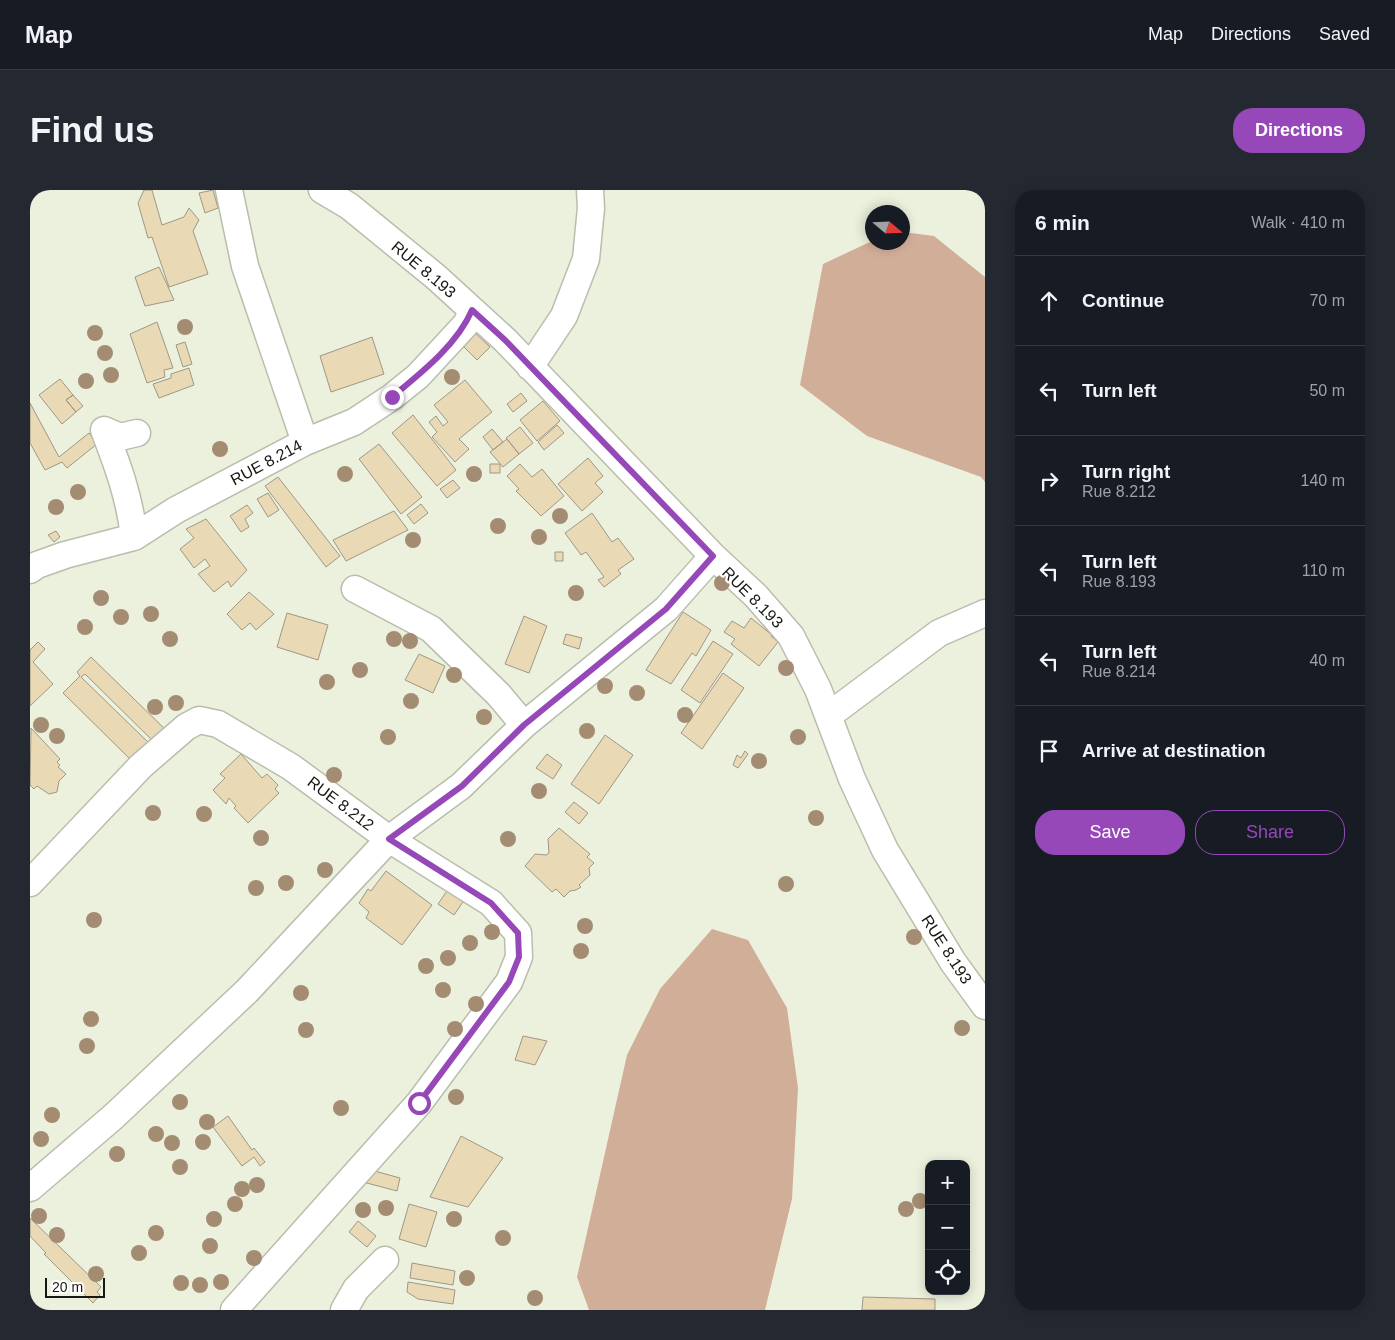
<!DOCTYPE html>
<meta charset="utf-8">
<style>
body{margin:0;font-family:Helvetica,sans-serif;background:#242831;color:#f1f3f6}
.controls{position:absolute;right:15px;bottom:15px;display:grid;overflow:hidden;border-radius:10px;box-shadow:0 2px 12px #0003}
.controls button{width:45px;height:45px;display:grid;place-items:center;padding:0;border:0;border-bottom:1px solid #363941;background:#171b24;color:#f1f3f6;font:25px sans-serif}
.compass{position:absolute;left:835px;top:15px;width:45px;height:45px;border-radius:50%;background:#171b24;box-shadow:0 2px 12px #0003;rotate:109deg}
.scale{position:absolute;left:15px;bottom:12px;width:60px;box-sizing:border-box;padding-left:5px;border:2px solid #161811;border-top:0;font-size:14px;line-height:18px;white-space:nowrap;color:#161811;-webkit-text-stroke:4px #fff;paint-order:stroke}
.stop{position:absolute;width:15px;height:15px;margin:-11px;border:4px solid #9648b9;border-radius:50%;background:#fff}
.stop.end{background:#9648b9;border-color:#fff;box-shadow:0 1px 5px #0008}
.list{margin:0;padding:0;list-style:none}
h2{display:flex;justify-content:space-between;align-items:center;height:65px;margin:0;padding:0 20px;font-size:21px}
h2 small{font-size:16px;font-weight:400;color:#9ea1a6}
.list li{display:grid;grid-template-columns:32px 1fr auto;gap:15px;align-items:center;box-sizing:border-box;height:90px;padding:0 20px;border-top:1px solid #363941}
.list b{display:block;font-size:19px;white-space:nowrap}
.list p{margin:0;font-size:16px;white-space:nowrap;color:#9ea1a6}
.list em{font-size:16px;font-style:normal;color:#9ea1a6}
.actions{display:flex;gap:10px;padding:15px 20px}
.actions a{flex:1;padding:11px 0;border:1px solid #9648b9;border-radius:20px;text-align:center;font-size:18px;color:#9648b9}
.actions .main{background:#9648b9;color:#fff}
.icon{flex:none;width:28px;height:28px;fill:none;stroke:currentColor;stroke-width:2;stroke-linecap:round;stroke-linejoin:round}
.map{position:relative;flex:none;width:955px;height:1120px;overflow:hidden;border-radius:20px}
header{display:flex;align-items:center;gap:30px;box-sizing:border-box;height:70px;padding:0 25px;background:#171b24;border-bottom:1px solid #363941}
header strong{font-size:24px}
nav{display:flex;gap:28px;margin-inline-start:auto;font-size:18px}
.intro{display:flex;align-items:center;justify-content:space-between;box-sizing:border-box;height:120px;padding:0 30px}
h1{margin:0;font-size:35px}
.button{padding:12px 22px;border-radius:20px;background:#9648b9;color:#fff;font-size:18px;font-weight:700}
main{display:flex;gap:30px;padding:0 30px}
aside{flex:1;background:#171b24;border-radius:20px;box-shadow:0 2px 12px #0003}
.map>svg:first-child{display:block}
.forest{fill:#d1ae98}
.building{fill:#e9d9b5;stroke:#9e9786}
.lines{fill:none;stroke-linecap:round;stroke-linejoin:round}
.minor-casing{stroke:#b9beac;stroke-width:29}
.minor{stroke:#fff;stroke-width:26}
.tree{fill:#a38c71}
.route{stroke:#9648b9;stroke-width:6}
.labels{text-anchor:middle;stroke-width:4.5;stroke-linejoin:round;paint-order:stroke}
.street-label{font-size:16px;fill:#161811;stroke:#fff}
</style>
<header>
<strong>Map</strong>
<nav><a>Map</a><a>Directions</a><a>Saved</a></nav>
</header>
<div class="intro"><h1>Find us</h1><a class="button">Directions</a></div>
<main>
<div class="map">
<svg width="955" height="1120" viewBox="0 0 955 1120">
<rect width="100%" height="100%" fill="#ecf1de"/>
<path class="forest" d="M873 42 904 46 955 87V292L951 287 837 246 770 195 793 74 842 51 872 52Z
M682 739 718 750 757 818 768 898 762 1009 735 1120H559L547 1087 597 865 630 799Z"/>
<path class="building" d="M114 0H122L132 35 154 27 159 18 169 30 163 41 178 84 139 97 122 47 118 48 108 13Z
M183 0 188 18 175 23 169 3Z
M129 77 144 110 115 116 105 87Z
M127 132 143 178 134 180 135 187 117 193 100 144Z
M444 142 460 157 447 170 432 155Z
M342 147 354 184 301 202 290 166Z
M155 152 162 174 153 177 146 155Z
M159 178 164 195 129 208 123 194 141 188V184Z
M30 189 43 205 36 210 46 222 32 234 9 205Z
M435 190 462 222 429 249 439 259 425 272 402 247 407 242 399 232 406 226 413 236 418 232 404 215Z
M491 203 497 211 483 222 477 214Z
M43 205 53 216 46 222 36 210Z
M513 211 530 231 507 251 490 230Z
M0 213 29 267 59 243 67 254 37 278 32 272 15 280 0 253Z
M383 225 426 280 407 296 362 243Z
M527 235 534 243 514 260 508 252Z
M490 237 503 253 489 264 476 248Z
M462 239 473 252 463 260 453 247Z
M477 249 489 264 473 277 460 262Z
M349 254 392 307 371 324 329 269Z
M558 268 573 286 565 293 573 302 552 321 528 294Z
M460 274H470V283H460Z
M490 274 502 287 512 279 534 306 511 326 486 301 489 299 477 286Z
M248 287 310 366 296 377 235 296Z
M423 290 430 298 417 308 410 299Z
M238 303 249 320 238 327 227 309Z
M391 314 398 323 384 334 377 325Z
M217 315 223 323 215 329 219 337 211 342 200 326Z
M364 321 378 340 316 371 303 350Z
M562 323 582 352 588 348 604 369 588 380 591 384 574 397 568 390 574 387 556 362 551 365 535 343Z
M176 329 217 380 201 397 198 391 184 402 168 384 180 376 175 369 164 378 150 359 164 348 156 339Z
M26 341 30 347 24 352 18 345Z
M525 362H533V371H525Z
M219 402 244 424 226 440 220 433 212 440 197 424Z
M653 422 681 440 666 466 662 463 641 494 616 480Z
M257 423 298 435 288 470 247 457Z
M494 426 517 436 499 483 475 474Z
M721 428 742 445 741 446 748 452 729 476 701 454 705 449 694 442 702 431 714 438Z
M536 444 552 448 549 459 533 454Z
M683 451 703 464 670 513 651 500Z
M8 452 15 459 3 472 23 494 0 516V460Z
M389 464 415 476 403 503 375 490Z
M61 467 139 543 127 555 55 484 51 487 122 556 105 574 33 503 50 486 47 482Z
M693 483 714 498 672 559 651 543Z
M1 538 30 569 27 572 30 575 28 577 36 584 29 591 27 602 19 604 7 596 4 599 0 595Z
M575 545 603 565 569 614 541 594Z
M715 561 718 564 708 578 703 575 707 565 711 568Z
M211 564 232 588 237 584 248 595 245 599 249 603 218 633 204 618 206 616 199 608 196 614 183 600 195 588 190 584Z
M517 564 532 575 523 589 506 578Z
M544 612 558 623 549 634 535 622Z
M529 638 560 664 557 667 564 673 559 678 560 685 549 695 551 697 546 700 540 701 534 707 526 699 522 702 495 676 505 664 516 665 519 663 518 649Z
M356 681 402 715 372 755 336 728 339 722 329 713 338 699 341 701Z
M421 695 437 706 424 725 408 714Z
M493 846 517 851 505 875 485 870Z
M198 926 222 960 224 958 235 972 230 976 224 967 212 976 183 937Z
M431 946 473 968 438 1017 400 1007Z
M341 980 370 988 367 1001 333 992Z
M379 1014 407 1022 396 1057 369 1049Z
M0 1028 71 1097 67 1102 70 1105 63 1113 14 1064 16 1063 0 1046Z
M328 1031 346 1046 337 1057 319 1042Z
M382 1073 425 1081 423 1095 380 1088Z
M378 1092 425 1100 423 1114 388 1109 377 1102Z
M833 1107 905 1109V1120H832Z"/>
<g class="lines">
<g class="minor-casing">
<path id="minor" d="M199 0 215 76 275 252
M292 0 319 16 406 87 475 150 683 366 726 406 761 446 788 499 822 589 855 660 923 772 955 816
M500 177 534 126 556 69 561 18 560 0
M104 347C100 309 88 276 74 240L90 247 107 243
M0 380 7 375 35 365 104 347 146 320 275 252 324 232 362 207 388 186 437 133 442 120
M325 399 401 439 469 505 494 535
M798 526 909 443 955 423
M0 693 111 576 156 537 169 530 188 534 261 577 359 649 431 596 494 535 636 419 683 366
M0 998 83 927 217 801 359 649 461 713 488 743 489 767 479 792 389 913 204 1120
M314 1120 326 1099 355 1070"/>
</g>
<use href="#minor" class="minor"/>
</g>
<g class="tree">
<circle cx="155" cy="137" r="8"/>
<circle cx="65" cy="143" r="8"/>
<circle cx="75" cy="163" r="8"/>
<circle cx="81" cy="185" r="8"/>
<circle cx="422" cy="187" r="8"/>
<circle cx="56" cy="191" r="8"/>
<circle cx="190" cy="259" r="8"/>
<circle cx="315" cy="284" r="8"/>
<circle cx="444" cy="284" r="8"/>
<circle cx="48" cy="302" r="8"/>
<circle cx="26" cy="317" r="8"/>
<circle cx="530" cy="326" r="8"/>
<circle cx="468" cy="336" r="8"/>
<circle cx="509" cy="347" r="8"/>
<circle cx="383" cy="350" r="8"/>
<circle cx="692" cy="393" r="8"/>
<circle cx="546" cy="403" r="8"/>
<circle cx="71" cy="408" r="8"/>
<circle cx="121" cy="424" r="8"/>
<circle cx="91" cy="427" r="8"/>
<circle cx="55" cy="437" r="8"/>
<circle cx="140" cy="449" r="8"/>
<circle cx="364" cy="449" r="8"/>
<circle cx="380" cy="451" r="8"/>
<circle cx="756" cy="478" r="8"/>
<circle cx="330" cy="480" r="8"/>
<circle cx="424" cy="485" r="8"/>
<circle cx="297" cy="492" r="8"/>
<circle cx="575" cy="496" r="8"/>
<circle cx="607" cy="503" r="8"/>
<circle cx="381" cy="511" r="8"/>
<circle cx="146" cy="513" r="8"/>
<circle cx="125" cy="517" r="8"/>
<circle cx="655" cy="525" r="8"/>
<circle cx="454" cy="527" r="8"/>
<circle cx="11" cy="535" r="8"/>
<circle cx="557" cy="541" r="8"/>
<circle cx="27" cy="546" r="8"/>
<circle cx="358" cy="547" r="8"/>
<circle cx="768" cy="547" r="8"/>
<circle cx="729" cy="571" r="8"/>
<circle cx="304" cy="585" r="8"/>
<circle cx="509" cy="601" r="8"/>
<circle cx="123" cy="623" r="8"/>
<circle cx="174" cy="624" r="8"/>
<circle cx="786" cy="628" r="8"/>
<circle cx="231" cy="648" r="8"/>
<circle cx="478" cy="649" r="8"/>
<circle cx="295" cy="680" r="8"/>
<circle cx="256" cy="693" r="8"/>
<circle cx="756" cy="694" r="8"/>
<circle cx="226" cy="698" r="8"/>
<circle cx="64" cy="730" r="8"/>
<circle cx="555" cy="736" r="8"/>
<circle cx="462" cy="742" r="8"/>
<circle cx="884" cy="747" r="8"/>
<circle cx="440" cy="753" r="8"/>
<circle cx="551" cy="761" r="8"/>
<circle cx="418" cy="768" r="8"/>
<circle cx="396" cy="776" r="8"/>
<circle cx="413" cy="800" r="8"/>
<circle cx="271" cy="803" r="8"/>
<circle cx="446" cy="814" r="8"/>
<circle cx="61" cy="829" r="8"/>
<circle cx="932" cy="838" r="8"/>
<circle cx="425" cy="839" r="8"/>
<circle cx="276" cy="840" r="8"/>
<circle cx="57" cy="856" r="8"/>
<circle cx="426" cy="907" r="8"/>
<circle cx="150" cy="912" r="8"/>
<circle cx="311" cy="918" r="8"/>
<circle cx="22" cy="925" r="8"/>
<circle cx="177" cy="932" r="8"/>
<circle cx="126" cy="944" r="8"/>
<circle cx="11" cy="949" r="8"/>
<circle cx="173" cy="952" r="8"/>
<circle cx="142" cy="953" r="8"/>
<circle cx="87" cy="964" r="8"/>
<circle cx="150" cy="977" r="8"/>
<circle cx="227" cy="995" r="8"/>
<circle cx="212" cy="999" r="8"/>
<circle cx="890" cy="1011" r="8"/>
<circle cx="205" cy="1014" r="8"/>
<circle cx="356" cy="1018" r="8"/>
<circle cx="876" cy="1019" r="8"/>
<circle cx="333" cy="1020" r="8"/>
<circle cx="9" cy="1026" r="8"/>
<circle cx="184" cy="1029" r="8"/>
<circle cx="424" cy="1029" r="8"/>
<circle cx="126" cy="1043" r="8"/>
<circle cx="27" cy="1045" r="8"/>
<circle cx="473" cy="1048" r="8"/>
<circle cx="180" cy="1056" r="8"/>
<circle cx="109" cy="1063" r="8"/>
<circle cx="224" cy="1068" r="8"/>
<circle cx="66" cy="1084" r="8"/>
<circle cx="437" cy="1088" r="8"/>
<circle cx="191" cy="1092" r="8"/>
<circle cx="151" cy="1093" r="8"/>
<circle cx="170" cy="1095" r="8"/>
<circle cx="505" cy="1108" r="8"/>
</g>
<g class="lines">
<path class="route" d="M362 207C391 183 427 155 442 120L475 150 683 366 636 419 494 535 432 596 359 649 461 713 488 743 489 767 479 792 389 913"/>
</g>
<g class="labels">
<g class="street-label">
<text transform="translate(394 79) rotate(40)" y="6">RUE 8.193</text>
<text transform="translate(236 272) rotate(-28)" y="6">RUE 8.214</text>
<text transform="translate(723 407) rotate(45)" y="6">RUE 8.193</text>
<text transform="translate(311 613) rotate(37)" y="6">RUE 8.212</text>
<text transform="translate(917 759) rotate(57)" y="6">RUE 8.193</text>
</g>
</g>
</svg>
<div class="controls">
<button>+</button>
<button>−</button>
<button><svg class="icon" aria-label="locate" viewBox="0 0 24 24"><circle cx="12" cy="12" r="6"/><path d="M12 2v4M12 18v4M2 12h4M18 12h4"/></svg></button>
</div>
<svg class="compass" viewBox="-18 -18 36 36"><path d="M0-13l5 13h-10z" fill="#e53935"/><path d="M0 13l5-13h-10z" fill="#9ea1a6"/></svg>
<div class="scale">20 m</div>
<div class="stop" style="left:389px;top:913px"></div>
<div class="stop end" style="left:362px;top:207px"></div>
</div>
<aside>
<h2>6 min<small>Walk · 410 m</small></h2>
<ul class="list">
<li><svg class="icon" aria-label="ahead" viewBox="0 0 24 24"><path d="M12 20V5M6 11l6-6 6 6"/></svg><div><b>Continue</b></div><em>70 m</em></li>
<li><svg class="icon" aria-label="left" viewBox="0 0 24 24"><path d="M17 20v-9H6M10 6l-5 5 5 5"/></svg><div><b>Turn left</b></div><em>50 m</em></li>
<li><svg class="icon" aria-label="right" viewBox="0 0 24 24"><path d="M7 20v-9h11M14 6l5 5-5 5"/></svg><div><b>Turn right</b><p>Rue 8.212</p></div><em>140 m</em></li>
<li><svg class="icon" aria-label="left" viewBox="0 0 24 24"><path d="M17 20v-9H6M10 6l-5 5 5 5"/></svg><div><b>Turn left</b><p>Rue 8.193</p></div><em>110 m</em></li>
<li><svg class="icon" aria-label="left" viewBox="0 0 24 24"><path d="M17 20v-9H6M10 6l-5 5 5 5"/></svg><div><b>Turn left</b><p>Rue 8.214</p></div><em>40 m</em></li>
<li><svg class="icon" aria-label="arrive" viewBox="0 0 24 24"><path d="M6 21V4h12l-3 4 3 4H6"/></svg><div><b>Arrive at destination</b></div></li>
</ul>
<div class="actions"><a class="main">Save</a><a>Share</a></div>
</aside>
</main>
